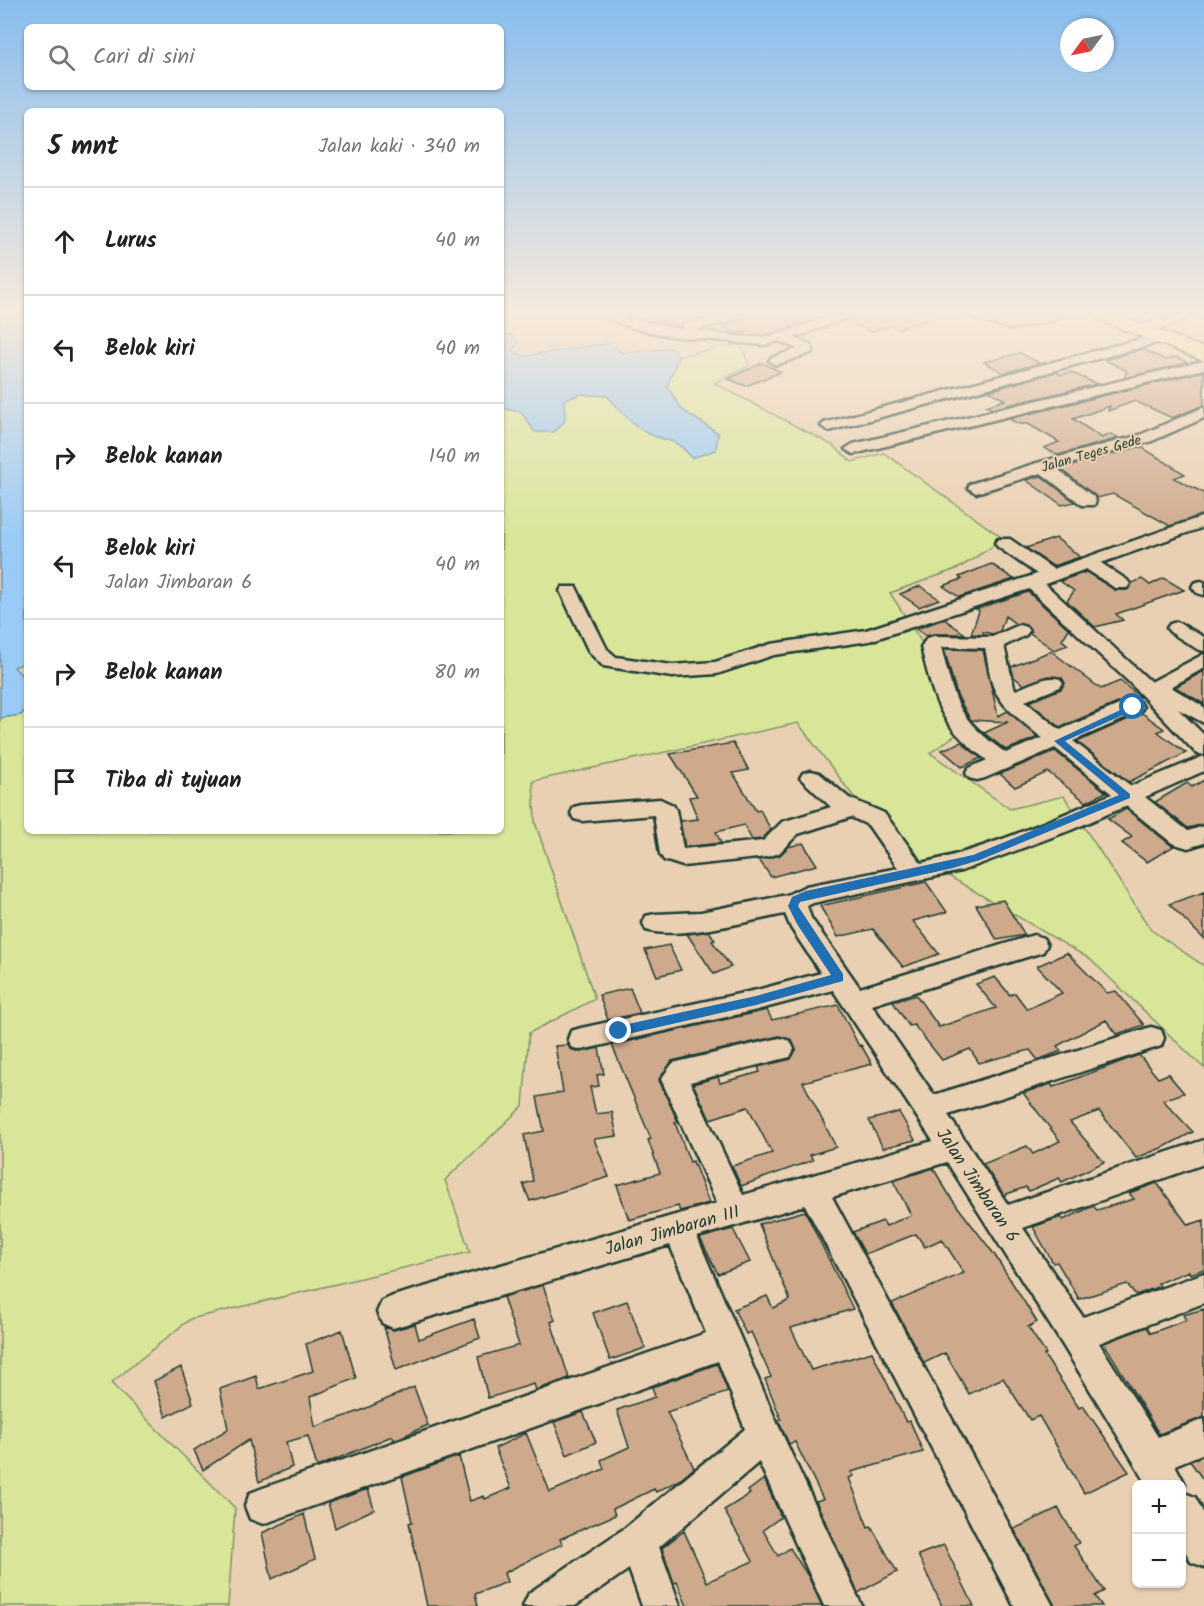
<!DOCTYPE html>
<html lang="id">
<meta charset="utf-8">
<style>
body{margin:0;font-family:Kalam,sans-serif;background:#f6f6f6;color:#222}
.controls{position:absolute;right:18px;bottom:18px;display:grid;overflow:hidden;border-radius:9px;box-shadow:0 2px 4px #0004}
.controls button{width:54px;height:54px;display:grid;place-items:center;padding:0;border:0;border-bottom:2px solid #e0e0e0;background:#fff;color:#222;font:30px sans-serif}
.compass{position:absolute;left:1060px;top:18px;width:54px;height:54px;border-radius:50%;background:#fff;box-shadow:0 2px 4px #0004;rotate:237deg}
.stop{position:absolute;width:18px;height:18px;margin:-14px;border:4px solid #1f6fb2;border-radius:50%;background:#fff}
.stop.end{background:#1f6fb2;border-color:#fff;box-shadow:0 2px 6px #0008}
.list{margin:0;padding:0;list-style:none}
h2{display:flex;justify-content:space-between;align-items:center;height:78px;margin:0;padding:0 24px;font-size:26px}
h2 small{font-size:20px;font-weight:400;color:#767676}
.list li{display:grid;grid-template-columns:39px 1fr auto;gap:18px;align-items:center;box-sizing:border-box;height:108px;padding:0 24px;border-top:2px solid #e0e0e0}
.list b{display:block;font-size:22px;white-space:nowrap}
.list p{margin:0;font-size:20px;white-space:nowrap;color:#767676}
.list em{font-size:20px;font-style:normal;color:#767676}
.icon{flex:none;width:33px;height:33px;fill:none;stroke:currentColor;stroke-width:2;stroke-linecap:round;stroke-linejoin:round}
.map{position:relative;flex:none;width:1204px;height:1606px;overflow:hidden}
.search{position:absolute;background:#fff;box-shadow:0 2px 4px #0004;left:24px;top:24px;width:480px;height:66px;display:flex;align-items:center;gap:15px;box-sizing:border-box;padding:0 21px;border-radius:9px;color:#767676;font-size:22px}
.panel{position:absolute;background:#fff;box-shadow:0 2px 4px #0004;left:24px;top:108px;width:480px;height:726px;border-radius:9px}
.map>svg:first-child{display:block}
.green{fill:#d9e699;stroke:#7c9266;stroke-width:1.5}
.water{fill:#99cbf6;stroke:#6892a8;stroke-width:1.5}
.building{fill:#cea98c;stroke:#1f3d34;stroke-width:1.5}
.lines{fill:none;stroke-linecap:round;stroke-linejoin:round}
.minor-casing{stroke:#1f3d34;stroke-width:5}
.highway-casing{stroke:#1f3d34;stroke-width:4}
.minor{fill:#ead0b2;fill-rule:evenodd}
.highway{fill:#fedd96;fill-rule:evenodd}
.route{fill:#1f6fb2}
.labels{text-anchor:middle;stroke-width:4.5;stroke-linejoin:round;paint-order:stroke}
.far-street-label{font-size:14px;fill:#1f3d34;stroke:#ead0b2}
.near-street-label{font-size:18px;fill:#1f3d34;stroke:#ead0b2}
</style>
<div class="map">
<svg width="1204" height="1606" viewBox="0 0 1204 1606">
<rect width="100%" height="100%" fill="#ead0b2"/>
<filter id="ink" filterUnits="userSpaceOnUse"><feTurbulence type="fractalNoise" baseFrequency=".0167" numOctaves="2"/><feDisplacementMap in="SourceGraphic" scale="12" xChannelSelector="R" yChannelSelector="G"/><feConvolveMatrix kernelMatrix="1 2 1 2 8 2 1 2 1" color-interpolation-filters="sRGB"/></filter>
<g filter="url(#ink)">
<path class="green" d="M741 344 749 366 714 383 832 445 852 462 884 453 1004 539 959 568 890 593 923 644 957 734 930 753 1010 809 1064 796 1151 930 1204 966V1068L1090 959 923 861 857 801 798 723 533 781 535 822 595 999 529 1033 523 1106 445 1180 470 1252 190 1319 111 1383 235 1508 228 1606H0V718L21 715 27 708V831H501V408L521 412 581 394 608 396 632 422 648 433 679 442 718 434 682 410 667 386 679 356Z"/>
<path class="water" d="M0 315H27V662L14 667 27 681V708L21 715 0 718Z
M501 333 514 336 518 344 512 351 526 356 607 343 623 353 672 348 679 356 667 386 682 410 718 433 716 450 692 458C673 436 672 444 649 434 632 426 620 409 607 396L581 394 564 400 565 421 554 432H535L521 412 501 408Z"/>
<path class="building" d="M641 315H705L706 317 681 323 679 326 649 320Z
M746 315H822V317L764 335H755L750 332 733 333 721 326 744 320Z
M852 315H933V317L899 329 892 325 871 332 847 321Z
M1143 349 1165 360 1176 357 1188 363 1124 378 1127 371 1105 360Z
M1020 353 1039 363 1004 373 984 362Z
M762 363 781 372 746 386 728 379Z
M1204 371V405L1172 418 1135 401 1108 411 1110 406 1073 419 1102 438 1111 434 1119 438 1058 455 1044 448 1059 442 1028 424H1019L1009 419Z
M1056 372 1061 375 1070 372 1097 384 991 409 986 406 1005 400 989 391 992 390Z
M1138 447 1143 448 1185 474 1174 478 1204 493V514L1170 526 1113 494 1097 498 1061 469Z
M1041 476 1075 502 1062 505 1026 480Z
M1056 538 1080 557 1053 566 1026 548Z
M991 564 1014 579 959 597 943 586 962 579 959 577Z
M1086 572 1115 590H1127L1132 583 1142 579 1150 585 1164 578 1184 590 1116 614 1123 620 1095 627 1067 601 1074 591 1060 581Z
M920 586 939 599 919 607 900 594Z
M1028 592 1069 629 1062 640 1068 645 1054 650 1030 633 1031 631 1028 626 1016 624 1005 616 1000 631 993 634 983 632 984 635 971 634 979 611 976 609Z
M944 619 965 634H934L926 636 916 629Z
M944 649 983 650 998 716 1008 711 1038 737 1006 750 984 733 1008 722 971 720 969 717 957 695Z
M1051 651 1101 689 1120 681 1140 697 1125 700 1060 727 1029 702 1061 689 1065 683 1062 678 1049 676 1024 685 1014 677 1011 667Z
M1204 671V704L1175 687Z
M1142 713 1164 729 1158 732 1186 753 1129 782 1077 742Z
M962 742 969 749 981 758 962 767 942 750Z
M733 743 749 770 733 773 756 811 760 810 771 830 762 839 752 840 744 825 716 832 721 843 685 847 680 821 698 819 689 797 697 796 670 754Z
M1055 751 1106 792 1086 802 1048 772 1015 787 1000 774Z
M1204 780V824L1188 828 1155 802 1187 783 1192 787Z
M1126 809 1171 845 1174 846 1147 862 1122 843 1132 837 1108 819Z
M803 843 817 865 771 877 759 860 780 855 788 847Z
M926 882 947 912 913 921 939 954 903 967 873 929 838 937 820 906Z
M1204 892V939L1169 904Z
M1003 900 1025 935 997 940 976 905Z
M709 931 715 940 712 941 731 967 714 974 687 934Z
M669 945 681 970 657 976 645 950Z
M1067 953 1107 993 1116 991 1144 1025 1117 1034 1106 1020 1057 1046 1061 1051 1038 1060 1030 1050 979 1063 970 1049 942 1060 914 1025 909 1026 893 1002 916 995 939 1027 996 1008 976 984 995 977 1010 995 1015 993 1027 1009 1062 993 1037 966Z
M630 988 640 1013 608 1020 599 995Z
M838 1005 859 1046 861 1045 872 1064 803 1082 836 1147 810 1155 813 1160 741 1186 732 1166 772 1153 748 1107 710 1119 693 1084 718 1077 720 1083 760 1072 758 1067 791 1059 796 1050 792 1040 779 1036 672 1061 659 1080 678 1122 675 1123 690 1162 693 1161 709 1203 680 1211 678 1206 629 1220 617 1185 660 1173 648 1140 651 1139 612 1045 767 1010 772 1020Z
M568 1045 570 1049 580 1052 599 1048 604 1074 597 1075 599 1086 590 1087 596 1114 612 1112 617 1136 594 1139 609 1177 530 1201 523 1184 533 1181 524 1135 544 1131 537 1097 563 1092 555 1046Z
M1139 1055 1158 1078 1168 1074 1184 1093 1163 1100 1193 1132 1164 1147 1136 1158 1099 1111 1070 1122 1104 1162 1062 1182 1059 1178 1029 1191 1026 1187 1004 1195 983 1164 1027 1146 1033 1154 1060 1141 1023 1093 1051 1084 1053 1087Z
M899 1112 915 1140 883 1148 869 1120Z
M933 1168 951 1198 994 1254 1037 1322 1028 1327 1046 1354 1044 1355 1079 1408 1083 1406 1129 1472 1084 1493 1039 1416 1030 1420 1003 1378 969 1394 945 1353 924 1363 892 1303 964 1273 942 1239 925 1247 916 1234 865 1254 853 1232 883 1221 886 1226 911 1215 893 1181Z
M1157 1183 1188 1225 1204 1220V1269L1190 1274 1189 1271 1158 1283 1160 1286 1136 1295 1127 1284 1079 1299 1057 1262 1053 1263 1033 1227 1061 1217 1063 1220 1093 1206 1097 1210 1134 1199 1129 1193Z
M805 1211 853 1309 791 1328 811 1370 872 1352 906 1422 910 1421 923 1452 851 1472 854 1476 849 1478 868 1527 871 1526 897 1572 858 1593 816 1501 823 1499 795 1442 789 1444 778 1420 781 1419 765 1379 771 1377 751 1332 746 1334 734 1309 767 1296 773 1308 790 1300 759 1224Z
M733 1229 750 1262 718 1274 700 1238Z
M543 1285 555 1320 551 1322 569 1378 536 1390 534 1384 488 1398 478 1357 519 1345 503 1297Z
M627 1301 645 1348 610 1360 593 1313Z
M1204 1309V1417L1159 1434 1104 1343 1147 1327 1151 1333 1186 1320 1183 1315Z
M474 1319 480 1338 396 1370 384 1327 394 1330 415 1324 419 1339Z
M342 1330 356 1378 310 1397 315 1427 360 1411 414 1387 428 1425 399 1438 394 1440 392 1436 317 1467 308 1436 286 1442 292 1467 259 1482 249 1440 203 1470 194 1450 228 1429 220 1389 256 1376 259 1389 313 1371 306 1344Z
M717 1364 728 1392 667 1412 694 1468 681 1479 656 1492 654 1489 613 1509 615 1515 560 1539 562 1544 504 1573 507 1582 475 1594 478 1606H427L409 1523 412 1522 402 1477 459 1456 470 1501 484 1496 485 1499 511 1488 495 1448 526 1433 550 1492 604 1469 601 1460 629 1447 617 1410 655 1397 652 1387Z
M181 1367 193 1403 166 1417 154 1381Z
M583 1412 596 1442 567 1455 554 1422Z
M1204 1455V1481L1190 1461Z
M764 1479 781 1517 763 1530 778 1556 790 1548 808 1576 822 1606H687L677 1582 674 1583 662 1548 684 1531 707 1582 753 1561 724 1510 750 1494 748 1491Z
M368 1489 374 1509 335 1528 328 1503Z
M1058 1508 1079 1543 1074 1546 1104 1591 1095 1596 1102 1606H1055L1014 1529Z
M304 1514 315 1559 272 1579 262 1533Z
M944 1545 974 1606H942L918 1555Z"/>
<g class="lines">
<g class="minor-casing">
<path id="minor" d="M603 315C630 314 654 326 681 329L682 325 723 315H744L743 318 694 330C716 332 742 339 764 337 794 333 819 314 850 315L848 318 794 338 810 344 813 350 811 353 776 365 769 361 771 358 797 349 779 341 763 345 671 336 637 329 605 318Z
M972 315H992L1012 321 1039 315H1062L1060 318 1012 329 974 318Z
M1173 315H1192L1190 318 1156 330H1146L1144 327 1146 324Z
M1159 334 1166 338 1164 341 829 431 821 426 824 423Z
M1204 361V369L853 454 845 449 853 444Z
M1204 407V418L1152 441 1056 468 1094 497 1096 501 1094 505H1082L1041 473 976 493 968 488 970 484 1037 463 1140 435Z
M1204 516V527L1101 563 1127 580 1130 584 1127 588H1115L1086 569 1045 584 1151 682 1204 654V668L1171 687 1204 707V723L1178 709 1204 735V755L1196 753 1129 682 1029 589 869 641 774 655 717 674 672 677 603 666 589 652 560 591 562 587H576L607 649 616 657 672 665 715 662 771 644 866 630 1037 574 998 547 995 543 998 539H1010L1053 569Z
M1201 581 1204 582V595L1197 593 1192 587 1194 583Z
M1177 622 1204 637V651L1197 649 1170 632 1167 628 1170 624Z
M1019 625 1026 627 1029 631 1026 635 1004 646 1014 687 1016 690C1030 685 1046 675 1060 679L1063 683 1060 687 1025 701 1060 730 1126 702 1133 701 1140 702 1143 707 1140 712 1073 741 1131 786 1204 756V771L1145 797 1188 831 1204 826V843L1188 848 1172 843 1126 806 1071 830 961 871 813 903 807 906 811 918 860 988 1034 935 1043 938 1047 945 1043 952 872 1005 934 1095 1151 1027 1161 1030 1164 1038 1161 1046 948 1115 1008 1205 1204 1140V1164L1023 1228 1083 1317 1204 1273V1303L1099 1343 1158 1437 1204 1419V1453L1175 1465 1185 1484 1182 1492V1484H1147L1064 1347 947 1162 832 1197 1053 1606H1014L805 1205 697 1237 777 1423 862 1606H824L759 1462 659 1547 680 1606H642L629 1569 575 1606H523L529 1593 625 1528 745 1429 718 1361 263 1524 250 1519 245 1506 250 1493 263 1488 706 1333 670 1245 393 1328 382 1323 377 1312 382 1301 393 1296 717 1203 661 1079 673 1063 780 1038 790 1041 794 1049 790 1057 690 1082 743 1195 933 1141 833 990 757 1010 581 1050 571 1047 568 1039 571 1031 581 1028 757 990 821 973 791 928 785 914C748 921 681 940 646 930L643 923 646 916 655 914 701 912 787 895 806 886 898 868 868 825 851 817 798 834 779 853 767 857 683 866 664 860 660 854 654 815 582 821 574 819 571 813 574 807 582 805 660 799 673 805 676 810 683 849 763 841 782 822 831 807 800 778 803 773 811 771 819 773 849 798 884 813 921 863C986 850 1050 820 1112 794L1055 748 985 778 977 780 969 778 966 773 969 768 987 760C939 725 935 702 921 647L927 638 934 636 992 637ZM941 647 985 648C988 661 989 674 993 686 1001 707 1024 723 1042 738L1006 753C956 717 956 704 941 647Z
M1182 1492 1195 1497 1204 1514V1567L1191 1562 1182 1545Z"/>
</g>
<g class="highway-casing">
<path id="highway" d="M1094 315H1119L1204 348V361L1096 319Z"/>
</g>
<use href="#minor" class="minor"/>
<use href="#highway" class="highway"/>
</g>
</g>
<linearGradient id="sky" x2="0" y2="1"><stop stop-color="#88bdee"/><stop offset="0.58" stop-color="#f6eadc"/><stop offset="1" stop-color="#f6eadc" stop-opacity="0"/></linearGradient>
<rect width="1204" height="540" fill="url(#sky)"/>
<path class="route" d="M1133 704 1138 707 1136 709 1065 741 1130 794V798L980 860 953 868 800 902 798 906 843 974V981L756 1005 619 1036 615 1034V1028L619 1026 756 996 831 975 797 924 788 906 792 897 806 891 973 855 1119 795 1054 741Z"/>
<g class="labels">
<g class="far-street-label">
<text transform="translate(1091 453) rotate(-16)" y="5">Jalan Teges Gede</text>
</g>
<g class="near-street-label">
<text transform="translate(978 1185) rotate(56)" y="6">Jalan Jimbaran 6</text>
<text transform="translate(672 1230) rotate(-16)" y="6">Jalan Jimbaran III</text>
</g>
</g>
</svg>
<div class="controls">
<button>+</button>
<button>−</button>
</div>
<svg class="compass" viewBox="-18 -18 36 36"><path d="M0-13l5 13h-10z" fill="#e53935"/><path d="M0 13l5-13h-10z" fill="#767676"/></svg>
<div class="stop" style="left:1133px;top:707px"></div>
<div class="stop end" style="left:619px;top:1031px"></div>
<div class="search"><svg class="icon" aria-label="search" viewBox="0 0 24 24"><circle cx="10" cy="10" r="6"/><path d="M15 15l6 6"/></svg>Cari di sini</div>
<section class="panel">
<h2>5 mnt<small>Jalan kaki · 340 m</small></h2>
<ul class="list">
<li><svg class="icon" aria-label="ahead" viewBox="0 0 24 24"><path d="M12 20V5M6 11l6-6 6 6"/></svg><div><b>Lurus</b></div><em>40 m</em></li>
<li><svg class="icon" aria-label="left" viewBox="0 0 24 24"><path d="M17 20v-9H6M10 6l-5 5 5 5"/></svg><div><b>Belok kiri</b></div><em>40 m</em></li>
<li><svg class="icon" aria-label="right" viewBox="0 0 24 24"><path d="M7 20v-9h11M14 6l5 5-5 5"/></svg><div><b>Belok kanan</b></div><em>140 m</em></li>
<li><svg class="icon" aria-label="left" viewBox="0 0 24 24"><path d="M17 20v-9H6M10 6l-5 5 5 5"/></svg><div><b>Belok kiri</b><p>Jalan Jimbaran 6</p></div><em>40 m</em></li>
<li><svg class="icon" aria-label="right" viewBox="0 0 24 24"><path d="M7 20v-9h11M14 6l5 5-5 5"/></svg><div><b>Belok kanan</b></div><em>80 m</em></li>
<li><svg class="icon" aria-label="arrive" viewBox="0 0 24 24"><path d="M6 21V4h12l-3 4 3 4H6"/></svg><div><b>Tiba di tujuan</b></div></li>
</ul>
</section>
</div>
